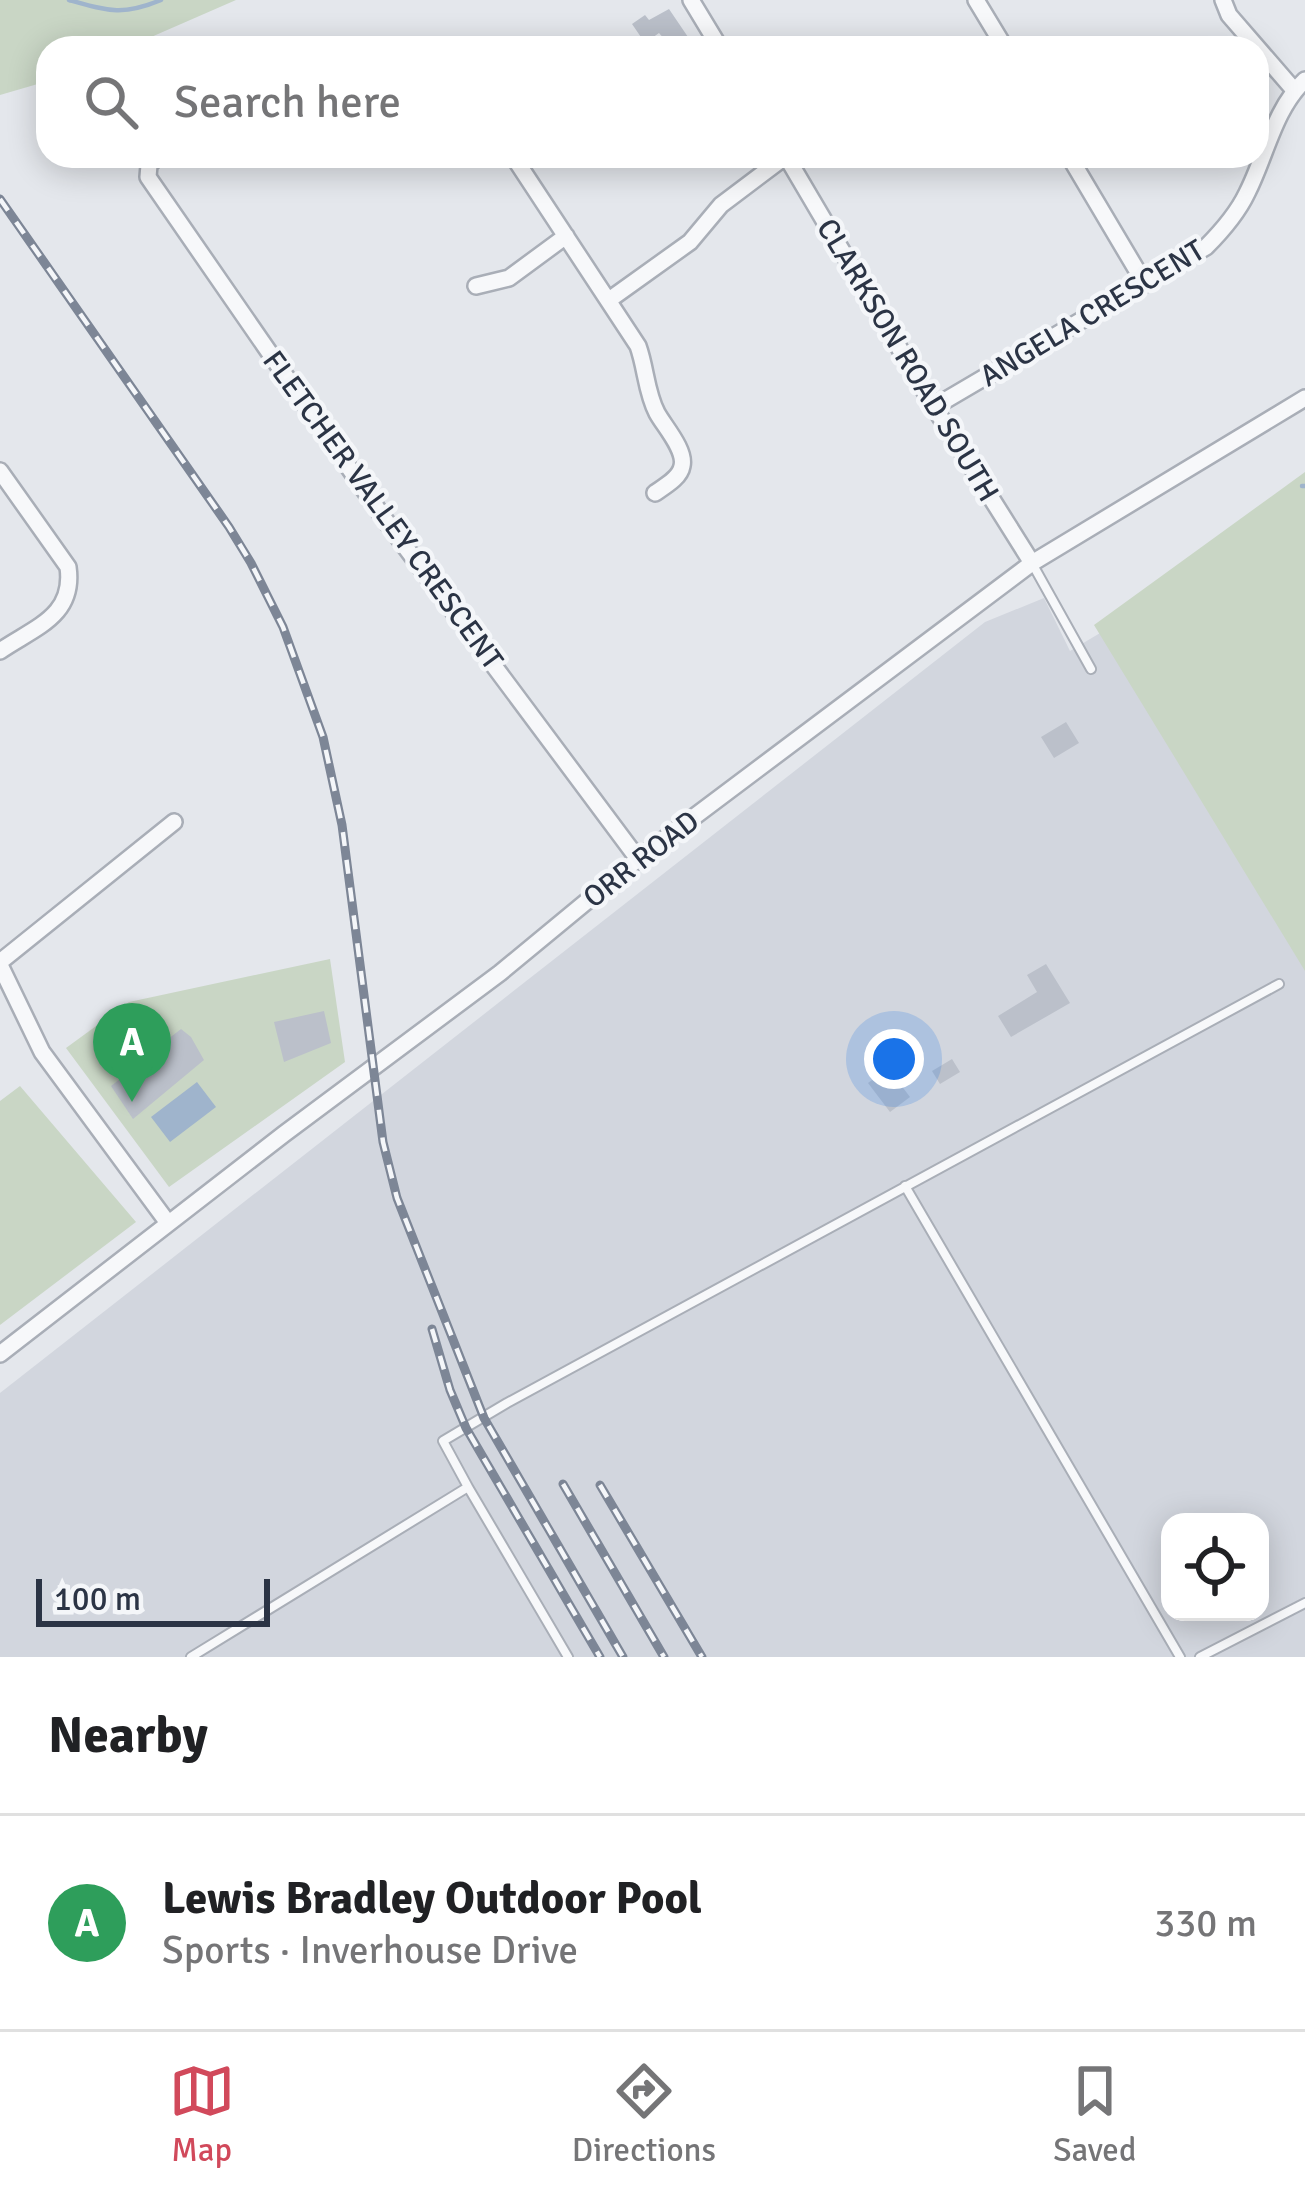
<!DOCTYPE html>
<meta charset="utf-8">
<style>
body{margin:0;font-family:Signika,sans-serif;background:#f6f6f6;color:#202124}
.controls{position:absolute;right:36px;bottom:36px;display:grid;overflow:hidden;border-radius:24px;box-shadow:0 6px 30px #0003}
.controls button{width:108px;height:108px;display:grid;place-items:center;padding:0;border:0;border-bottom:3px solid #e0e0e0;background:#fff;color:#202124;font:60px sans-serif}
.scale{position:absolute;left:36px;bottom:30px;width:234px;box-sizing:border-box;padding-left:12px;border:6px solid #2b3445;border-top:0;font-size:33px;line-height:42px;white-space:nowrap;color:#2b3445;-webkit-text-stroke:9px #f4f6f9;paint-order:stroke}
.you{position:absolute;left:894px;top:1059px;width:42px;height:42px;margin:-30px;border:9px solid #fff;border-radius:50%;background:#1a73e8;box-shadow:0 0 0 18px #1a73e833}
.badge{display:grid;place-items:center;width:78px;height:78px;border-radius:50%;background:#d1495b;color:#fff;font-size:39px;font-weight:700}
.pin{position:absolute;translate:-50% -99px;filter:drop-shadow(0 3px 6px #0008)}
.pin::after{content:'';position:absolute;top:63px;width:42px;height:36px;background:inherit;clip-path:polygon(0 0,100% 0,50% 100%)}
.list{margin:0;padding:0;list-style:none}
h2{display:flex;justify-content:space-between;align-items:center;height:156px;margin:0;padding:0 48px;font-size:51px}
h2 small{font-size:39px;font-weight:400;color:#757577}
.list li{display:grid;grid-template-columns:78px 1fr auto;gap:36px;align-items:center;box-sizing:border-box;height:216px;padding:0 48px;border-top:3px solid #e0e0e0}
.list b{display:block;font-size:45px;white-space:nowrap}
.list p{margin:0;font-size:39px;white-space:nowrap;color:#757577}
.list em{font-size:39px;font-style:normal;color:#757577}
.icon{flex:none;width:66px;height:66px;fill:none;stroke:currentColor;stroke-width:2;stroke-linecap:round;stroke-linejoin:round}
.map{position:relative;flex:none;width:1305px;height:1657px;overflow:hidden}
.search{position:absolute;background:#fff;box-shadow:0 6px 30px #0003;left:36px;right:36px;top:36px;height:132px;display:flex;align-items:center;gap:30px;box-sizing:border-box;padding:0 42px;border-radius:36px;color:#757577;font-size:45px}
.sheet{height:372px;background:#fff}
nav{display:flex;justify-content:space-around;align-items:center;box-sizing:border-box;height:168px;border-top:3px solid #e0e0e0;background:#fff;font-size:33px;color:#757577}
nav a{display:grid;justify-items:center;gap:6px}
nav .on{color:#d1495b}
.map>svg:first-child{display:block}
.built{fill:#d2d6de;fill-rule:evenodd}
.green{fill:#c9d6c5}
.water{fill:#9fb4cc}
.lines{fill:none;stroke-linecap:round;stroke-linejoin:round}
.stream{stroke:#9fb4cc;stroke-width:4.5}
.building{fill:#bbc0ca}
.service-casing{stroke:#a9aeb7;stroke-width:12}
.minor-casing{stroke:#a9aeb7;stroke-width:20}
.service{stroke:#f7f8fa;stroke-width:8}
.minor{stroke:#f7f8fa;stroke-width:15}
.rail-casing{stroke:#7d8696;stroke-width:9}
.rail{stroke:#f4f6f9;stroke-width:4.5;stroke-dasharray:14;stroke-linecap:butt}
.labels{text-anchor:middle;stroke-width:9;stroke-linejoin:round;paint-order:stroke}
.street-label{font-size:30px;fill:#2b3445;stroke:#f4f6f9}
</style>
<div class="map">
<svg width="1305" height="1657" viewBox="0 0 1305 1657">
<rect width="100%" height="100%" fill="#e4e7ec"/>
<path class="built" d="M1305 527V1657H0V1393L985 622 1044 598 1070 651 1237 551ZM1170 1522H1260V1612H1170Z"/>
<path class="green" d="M0 0H236L126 48H48V81L0 95Z
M1305 472V971L1094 625Z
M330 959 345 1062 169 1187 66 1048 129 1002Z
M20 1086 136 1222 0 1325V1101Z"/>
<path class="water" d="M197 1082 216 1107 170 1142 151 1117Z"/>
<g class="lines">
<path class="stream" d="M69 0C108 11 123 16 161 0
M1302 486H1305"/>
</g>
<path class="building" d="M669 9 688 37 672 48 659 33 645 43 632 24 645 15 649 20Z
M1066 722 1079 743 1054 758 1041 737Z
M1046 964 1070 1003 1011 1037 998 1016 1037 992 1027 975Z
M324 1011 331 1043 284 1062 274 1022Z
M181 1029 191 1037 204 1060 133 1119 111 1086 125 1075 119 1064 134 1055 141 1060Z
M897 1049 909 1065 896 1075 884 1059Z
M952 1059 960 1072 940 1084 932 1071Z
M888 1068 910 1097 890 1112 868 1083Z"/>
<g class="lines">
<g class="service-casing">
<path id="service" d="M1033 565 1091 669
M905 1186 1180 1657
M468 1487 443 1441 507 1403 1279 984
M191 1657 468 1487 568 1657
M1200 1657 1305 1603"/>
</g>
<g class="minor-casing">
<path id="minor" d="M691 0 720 48
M976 0 1005 48
M1223 0 1229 15 1294 90
M158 156 149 165 148 177 383 517 638 859
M513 156 638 346C646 368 646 392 657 413 664 426 686 450 682 466 680 478 665 486 655 493
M786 156 934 407 1032 563
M1069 156 1145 284
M476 286 509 278 566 236
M609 300 690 242 721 205 786 156
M934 407 1206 247C1222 231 1237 214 1247 193 1266 156 1274 109 1305 80
M0 471 68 567C75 616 35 627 0 651
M0 962 174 822
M0 965 42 1052 168 1223
M0 1354 284 1134 500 973 638 859 1032 563 1305 398"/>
</g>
<use href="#service" class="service"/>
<use href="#minor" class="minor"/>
<g class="rail-casing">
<path id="rail" d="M0 199 229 527 251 563 283 627 323 737 342 825 383 1142 397 1198 484 1418 623 1657
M432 1329 450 1390 466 1428 600 1657
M563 1484 664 1657
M600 1485 702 1657"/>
</g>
<use href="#rail" class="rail"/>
</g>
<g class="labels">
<g class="street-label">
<text transform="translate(1092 313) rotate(-31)" y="10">ANGELA CRESCENT</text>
<text transform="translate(908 360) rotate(59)" y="10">CLARKSON ROAD SOUTH</text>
<text transform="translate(383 510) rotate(54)" y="10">FLETCHER VALLEY CRESCENT</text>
<text transform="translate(641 859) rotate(-38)" y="10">ORR ROAD</text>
</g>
</g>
</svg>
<div class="controls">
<button><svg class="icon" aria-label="locate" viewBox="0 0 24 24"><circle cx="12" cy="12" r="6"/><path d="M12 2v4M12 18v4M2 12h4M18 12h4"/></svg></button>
</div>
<div class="scale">100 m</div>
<div class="you"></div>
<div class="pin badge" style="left:132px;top:1102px;background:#2e9e5b">A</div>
<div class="search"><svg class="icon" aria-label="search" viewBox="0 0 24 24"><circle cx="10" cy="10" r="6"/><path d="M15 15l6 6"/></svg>Search here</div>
</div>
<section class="sheet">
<h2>Nearby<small></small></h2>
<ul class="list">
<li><span class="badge" style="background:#2e9e5b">A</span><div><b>Lewis Bradley Outdoor Pool</b><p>Sports · Inverhouse Drive</p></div><em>330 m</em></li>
</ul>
</section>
<nav>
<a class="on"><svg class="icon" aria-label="map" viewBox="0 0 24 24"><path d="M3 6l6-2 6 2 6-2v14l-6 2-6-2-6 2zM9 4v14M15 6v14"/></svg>Map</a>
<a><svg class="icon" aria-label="directions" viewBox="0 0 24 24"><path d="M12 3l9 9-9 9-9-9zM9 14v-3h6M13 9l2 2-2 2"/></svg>Directions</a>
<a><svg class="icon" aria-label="saved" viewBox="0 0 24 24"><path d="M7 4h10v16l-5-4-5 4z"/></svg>Saved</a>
</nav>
